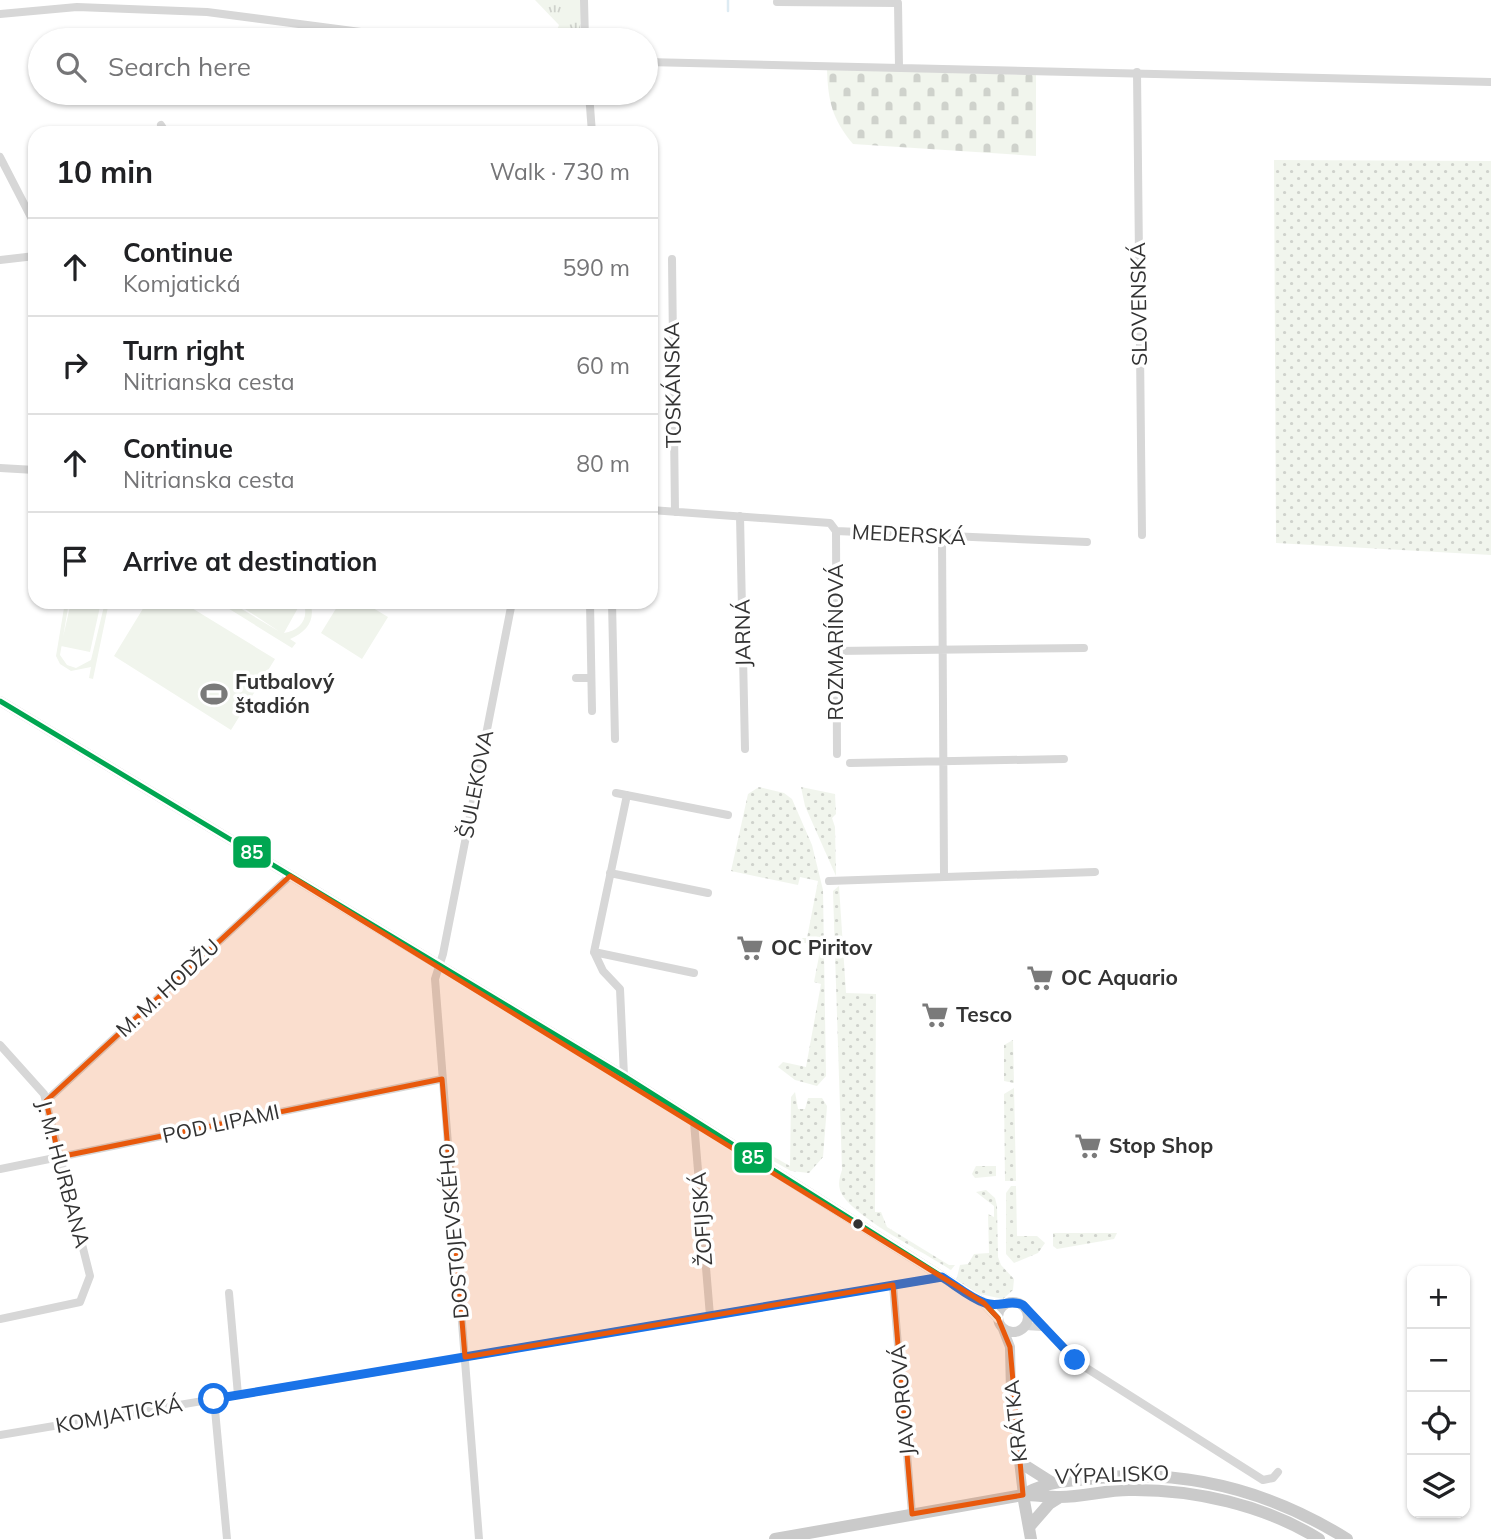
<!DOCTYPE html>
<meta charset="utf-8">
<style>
body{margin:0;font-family:Mulish,sans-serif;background:#f2f2f2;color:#202124}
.controls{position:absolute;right:21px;bottom:21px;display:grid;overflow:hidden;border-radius:14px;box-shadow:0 2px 5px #0004}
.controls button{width:63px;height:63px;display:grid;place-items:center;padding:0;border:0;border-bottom:2px solid #e0e0e0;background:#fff;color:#202124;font:35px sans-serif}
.stop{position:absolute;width:21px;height:21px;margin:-16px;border:5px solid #1a73e8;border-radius:50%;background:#fff}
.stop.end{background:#1a73e8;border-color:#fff;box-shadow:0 2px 7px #0008}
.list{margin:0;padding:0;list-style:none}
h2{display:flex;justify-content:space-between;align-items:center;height:91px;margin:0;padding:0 28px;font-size:30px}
h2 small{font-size:23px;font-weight:400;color:#757577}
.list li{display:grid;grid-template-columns:46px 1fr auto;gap:21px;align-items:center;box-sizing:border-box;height:98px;padding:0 28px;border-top:2px solid #e0e0e0}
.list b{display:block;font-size:26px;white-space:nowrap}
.list p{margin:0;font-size:23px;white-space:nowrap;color:#757577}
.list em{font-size:23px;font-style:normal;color:#757577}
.icon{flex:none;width:38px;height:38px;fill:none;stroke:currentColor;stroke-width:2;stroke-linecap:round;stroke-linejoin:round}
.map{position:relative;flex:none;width:1491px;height:1539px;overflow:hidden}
.search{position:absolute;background:#fff;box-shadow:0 2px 5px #0004;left:28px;top:28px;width:630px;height:77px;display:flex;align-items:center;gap:18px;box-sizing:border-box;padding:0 24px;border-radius:38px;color:#757577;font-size:26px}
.panel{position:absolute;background:#fff;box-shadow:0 2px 5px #0004;left:28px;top:126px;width:630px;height:483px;border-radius:21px}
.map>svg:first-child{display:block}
.grass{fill:url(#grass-dots)}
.cemetery{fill:url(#cemetery-stones)}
.park{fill:url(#park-tufts)}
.pitch{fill:#f1f5ed}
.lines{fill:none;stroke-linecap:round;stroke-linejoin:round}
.stream{stroke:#ddebf3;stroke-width:2.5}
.minor{stroke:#d7d7d7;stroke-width:8}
.secondary{stroke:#d0d0d0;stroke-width:10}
.primary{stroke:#cacaca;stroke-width:12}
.bus-1-casing{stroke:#fff;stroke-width:10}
.bus-1{stroke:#00a651;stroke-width:5}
.route{stroke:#1a73e8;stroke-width:9}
.marked{fill:#e8590c;fill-opacity:0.2;stroke:#e8590c;stroke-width:5;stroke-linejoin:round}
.bus-dot{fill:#333;stroke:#fff;stroke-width:2.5}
.labels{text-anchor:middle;stroke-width:7;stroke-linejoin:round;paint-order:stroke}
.street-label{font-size:21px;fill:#333;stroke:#fff}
.poi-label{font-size:21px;font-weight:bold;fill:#333;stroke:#fff;text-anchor:start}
.line-badge{stroke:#fff;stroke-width:2.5}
.badge-label{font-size:19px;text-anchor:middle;font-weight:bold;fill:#fff}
</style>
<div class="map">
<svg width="1491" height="1539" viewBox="0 0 1491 1539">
<defs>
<pattern id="grass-dots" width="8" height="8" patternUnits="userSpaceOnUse" patternTransform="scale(1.75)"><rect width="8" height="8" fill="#f1f5ed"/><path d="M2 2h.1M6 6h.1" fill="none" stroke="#cfd2cc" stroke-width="1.8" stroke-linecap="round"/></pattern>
<pattern id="cemetery-stones" width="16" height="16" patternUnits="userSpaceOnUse" patternTransform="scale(1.75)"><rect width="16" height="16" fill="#f1f5ed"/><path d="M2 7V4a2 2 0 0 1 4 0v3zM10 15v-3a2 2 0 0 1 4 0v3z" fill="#cfd2cc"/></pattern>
<pattern id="park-tufts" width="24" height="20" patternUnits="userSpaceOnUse" patternTransform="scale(1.75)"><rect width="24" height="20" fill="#f1f5ed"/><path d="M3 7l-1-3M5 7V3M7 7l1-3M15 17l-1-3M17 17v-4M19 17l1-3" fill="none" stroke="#cfd2cc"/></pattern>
</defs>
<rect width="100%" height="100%" fill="#fff"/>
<path class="grass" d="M1274 160 1491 161V555L1276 543Z
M759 787 784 793 792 799 812 845 823 890 826 1076 817 1086 795 1080 778 1067 783 1062 806 1067 821 984 814 982 820 951 818 946 801 942 802 938H807L818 881 800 877 798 885 731 871 748 794Z
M801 787 835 794 836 814 832 818 835 827 836 876 805 806Z
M839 886 846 993 876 994 875 1212H881L887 1227 949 1265H955L951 1270C924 1252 860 1221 843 1196 837 1187 839 1179 842 1170L833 891Z
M1013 1040 1014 1083 1004 1081V1045Z
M1014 1088 1016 1181H1005L1004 1094Z
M795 1092 798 1109H805L808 1098H822L827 1106 823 1157 809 1173 791 1171 766 1157 767 1153 790 1166 791 1097Z
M976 1166H996V1176L975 1178 972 1174Z
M1011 1186H1016L1017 1236H1037L1045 1243 1038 1253 1014 1263 1006 1254V1193Z
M986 1190 995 1198 997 1206 998 1257 1001 1265 1014 1279 1013 1290 1003 1299 980 1294 956 1281 960 1265 968 1264 974 1254 989 1253 988 1214 994 1217V1206L976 1192Z
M1053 1233H1117L1114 1239 1057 1249 1053 1246Z"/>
<path class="cemetery" d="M827 69 1036 75V156L853 144C832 119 828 101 827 69Z"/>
<path class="park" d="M535 0H581L580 40H553L559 25Z"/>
<path class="pitch" d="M65 602H69L60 655 67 665 76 668 91 660 105 602H109L93 679 89 678 91 667 71 671 60 664 56 656Z
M71 602H101L90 652 61 646Z
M147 602H182L275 659 231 730 114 656Z
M218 602H230L280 632 236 603 292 602 299 606 284 633C300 631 310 618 303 602H310C316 620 307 632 290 639L296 643 292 648Z
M340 602H363L388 617 362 659 321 633Z"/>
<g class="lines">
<path class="stream" d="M728 11V0"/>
<path class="minor" d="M584 0 585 40
M777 2 898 3 899 67
M0 14 77 7 207 12 422 40
M646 62 1491 82
M1137 72 1142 535
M589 93 592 133
M161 125 166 133
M0 157 35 225
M672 259 675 512
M0 260 35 256
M0 468 35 470
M651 510 830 523 836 531 1087 542
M740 516 745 749
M836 531 837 754
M942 537 944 875
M590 602 592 711
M612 602 615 739
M836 651 1084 648
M576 678H591
M850 763 1064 759
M616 793 728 815
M610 873 708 893
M829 881 1095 872
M594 952 694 973
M0 1045 44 1094 90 1276 80 1302 0 1319
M624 1076 620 989 603 971 594 952 627 795
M46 1101 290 876
M694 1122 710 1316
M0 1169 442 1079
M893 1285 912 1514
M229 1293 238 1395
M1027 1310 1080 1364 1263 1480 1273 1478 1278 1472
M1025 1326 1042 1327
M214 1399 227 1539
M0 1435 942 1277
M479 1539 435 979 443 954 512 602"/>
<path class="secondary" d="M0 701 624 1076 984 1303 998 1318
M998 1317a15 15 0 1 1 30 0a15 15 0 1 1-30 0Z
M1003 1329 1010 1347 1011 1393 1023 1495"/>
<path class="primary" d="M1021 1463 1051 1482
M1026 1493C1050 1481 1073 1480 1098 1478 1189 1469 1270 1491 1347 1539
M1023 1495 1031 1539
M1029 1527 1049 1504 1060 1497
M775 1539 1023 1495C1035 1495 1048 1497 1060 1497 1083 1497 1106 1490 1129 1490 1194 1489 1264 1505 1319 1539"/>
<g class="bus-1-casing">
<path id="bus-1" d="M0 701 624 1076 984 1303 998 1318"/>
</g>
<use href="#bus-1" class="bus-1"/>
</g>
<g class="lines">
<path class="route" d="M214 1399 942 1277C955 1285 970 1298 985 1303 998 1308 1010 1299 1023 1305L1075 1360"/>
</g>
<path class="marked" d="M290 876 984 1303 998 1318 1010 1347 1023 1495 912 1514 893 1285 465 1357 442 1079 59 1157 46 1101Z"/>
<defs>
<g id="stadium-bare" transform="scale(2.1)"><path d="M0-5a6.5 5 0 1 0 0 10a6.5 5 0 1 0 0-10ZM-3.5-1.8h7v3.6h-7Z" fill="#7a7a7a" stroke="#fff" stroke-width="2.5" paint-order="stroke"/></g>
<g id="supermarket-bare" transform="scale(2.1)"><path d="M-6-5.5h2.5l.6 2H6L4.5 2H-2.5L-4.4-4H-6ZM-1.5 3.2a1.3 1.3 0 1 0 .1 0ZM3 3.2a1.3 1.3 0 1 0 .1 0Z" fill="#7a7a7a" stroke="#fff" stroke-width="2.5" paint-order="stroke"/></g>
</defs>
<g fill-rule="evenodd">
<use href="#stadium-bare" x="214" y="694"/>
<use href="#supermarket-bare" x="750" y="948"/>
<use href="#supermarket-bare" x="1040" y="978"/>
<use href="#supermarket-bare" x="935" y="1015"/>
<use href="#supermarket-bare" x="1088" y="1146"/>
</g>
<circle class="bus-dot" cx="858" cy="1224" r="6"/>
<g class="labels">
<g class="street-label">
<text transform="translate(1139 304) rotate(-91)" y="7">SLOVENSKÁ</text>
<text transform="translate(673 385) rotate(-91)" y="7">TOSKÁNSKA</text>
<text transform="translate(909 535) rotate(3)" y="7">MEDERSKÁ</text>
<text transform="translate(743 633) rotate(-91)" y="7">JARNÁ</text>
<text transform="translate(836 642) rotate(-90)" y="7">ROZMARÍNOVÁ</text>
<text transform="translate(476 784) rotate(-79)" y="7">ŠULEKOVA</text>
<text transform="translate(168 988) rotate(-43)" y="7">M. M. HODŽU</text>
<text transform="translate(221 1124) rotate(-12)" y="7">POD LIPAMI</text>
<text transform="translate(63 1174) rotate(75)" y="7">J. M. HURBANA</text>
<text transform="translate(702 1219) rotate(-94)" y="7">ŽOFIJSKÁ</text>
<text transform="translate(454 1231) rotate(-95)" y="7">DOSTOJEVSKÉHO</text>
<text transform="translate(903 1400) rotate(-95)" y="7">JAVOROVÁ</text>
<text transform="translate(119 1415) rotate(-10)" y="7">KOMJATICKÁ</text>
<text transform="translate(1016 1421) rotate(-96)" y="7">KRÁTKA</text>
<text transform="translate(1112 1475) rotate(-2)" y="7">VÝPALISKO</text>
</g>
<g class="poi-label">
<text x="235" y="689">Futbalový<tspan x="235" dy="24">štadión</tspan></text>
<text x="771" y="955">OC Piritov</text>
<text x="1061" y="985">OC Aquario</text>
<text x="956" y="1022">Tesco</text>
<text x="1109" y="1153">Stop Shop</text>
</g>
</g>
<g class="line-badge">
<rect x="232" y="835" width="40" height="34" rx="7" fill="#00a651"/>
<rect x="733" y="1141" width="40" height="33" rx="7" fill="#00a651"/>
</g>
<g class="badge-label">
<text x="252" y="859">85</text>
<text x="753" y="1164">85</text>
</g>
</svg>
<div class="controls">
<button>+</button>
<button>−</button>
<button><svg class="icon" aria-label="locate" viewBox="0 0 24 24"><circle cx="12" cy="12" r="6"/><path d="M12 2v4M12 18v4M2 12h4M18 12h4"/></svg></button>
<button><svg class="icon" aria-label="layers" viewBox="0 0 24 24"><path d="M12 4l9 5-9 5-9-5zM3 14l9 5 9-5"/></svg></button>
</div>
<div class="stop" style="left:214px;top:1399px"></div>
<div class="stop end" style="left:1075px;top:1360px"></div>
<div class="search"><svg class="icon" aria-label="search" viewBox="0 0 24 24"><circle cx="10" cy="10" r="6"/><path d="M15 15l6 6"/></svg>Search here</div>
<section class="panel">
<h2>10 min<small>Walk · 730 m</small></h2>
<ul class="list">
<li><svg class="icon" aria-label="ahead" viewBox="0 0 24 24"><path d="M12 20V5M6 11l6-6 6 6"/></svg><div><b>Continue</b><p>Komjatická</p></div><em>590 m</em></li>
<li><svg class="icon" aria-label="right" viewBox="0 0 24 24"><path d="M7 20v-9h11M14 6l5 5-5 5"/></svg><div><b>Turn right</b><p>Nitrianska cesta</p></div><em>60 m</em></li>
<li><svg class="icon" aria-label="ahead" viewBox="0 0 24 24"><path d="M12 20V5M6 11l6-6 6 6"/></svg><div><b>Continue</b><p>Nitrianska cesta</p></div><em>80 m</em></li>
<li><svg class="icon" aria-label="arrive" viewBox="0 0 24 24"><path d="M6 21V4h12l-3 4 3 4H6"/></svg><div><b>Arrive at destination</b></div></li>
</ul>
</section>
</div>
